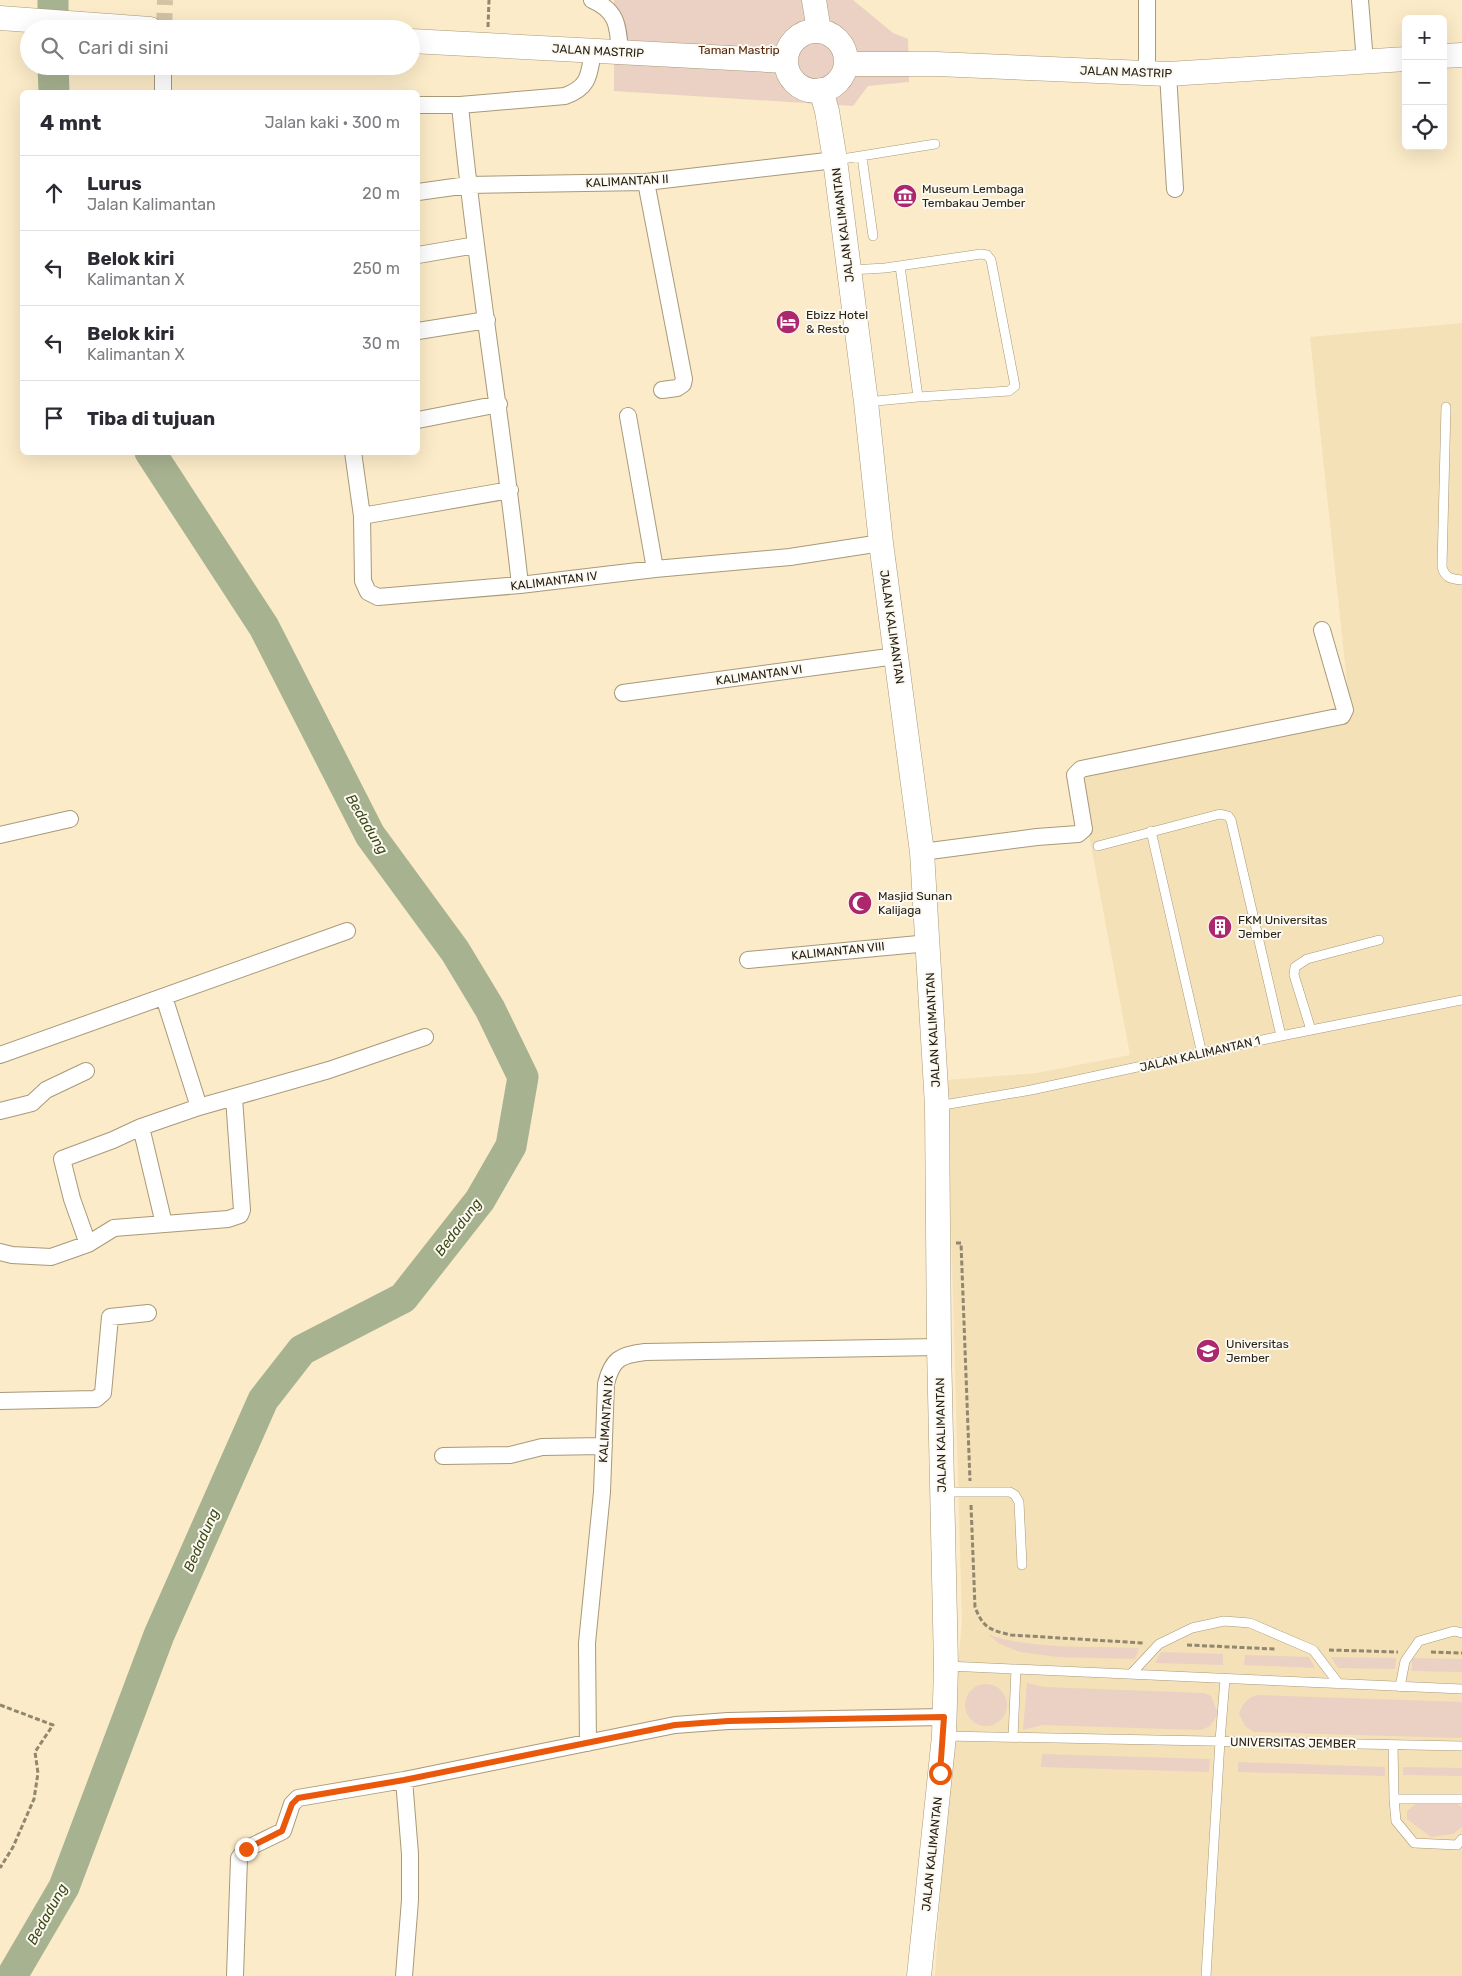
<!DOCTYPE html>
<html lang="id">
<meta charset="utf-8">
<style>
body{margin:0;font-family:Rubik,sans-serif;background:#f2f2f3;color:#2b2b33}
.controls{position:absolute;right:15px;top:15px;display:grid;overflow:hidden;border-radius:8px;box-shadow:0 5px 20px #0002}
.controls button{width:45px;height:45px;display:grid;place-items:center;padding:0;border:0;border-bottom:1px solid #e1e1e2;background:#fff;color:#2b2b33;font:25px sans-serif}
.stop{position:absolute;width:15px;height:15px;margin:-11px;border:4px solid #ea580c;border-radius:50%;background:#fff}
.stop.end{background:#ea580c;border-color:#fff;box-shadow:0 1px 5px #0008}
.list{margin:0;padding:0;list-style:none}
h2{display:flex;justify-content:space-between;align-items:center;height:65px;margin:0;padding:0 20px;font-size:21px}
h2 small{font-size:16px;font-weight:400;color:#7c7c81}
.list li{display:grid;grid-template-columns:32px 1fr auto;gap:15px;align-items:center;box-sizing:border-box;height:75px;padding:0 20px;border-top:1px solid #e1e1e2}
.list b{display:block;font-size:19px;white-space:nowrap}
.list p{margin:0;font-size:16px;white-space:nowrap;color:#7c7c81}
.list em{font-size:16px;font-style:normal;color:#7c7c81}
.icon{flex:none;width:28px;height:28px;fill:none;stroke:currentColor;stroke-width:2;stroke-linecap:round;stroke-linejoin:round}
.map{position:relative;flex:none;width:1462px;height:1976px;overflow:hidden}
.search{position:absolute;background:#fff;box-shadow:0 5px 20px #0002;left:20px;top:20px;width:400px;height:55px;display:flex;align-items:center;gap:12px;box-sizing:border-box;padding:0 18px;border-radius:28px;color:#7c7c81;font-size:19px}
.panel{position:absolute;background:#fff;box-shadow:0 5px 20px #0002;left:20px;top:90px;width:400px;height:365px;border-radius:8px}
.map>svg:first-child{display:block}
.built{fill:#f4e1b7}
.green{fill:#ead1c4}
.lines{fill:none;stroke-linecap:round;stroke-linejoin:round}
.river{stroke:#a7b291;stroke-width:31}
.minor-tunnel{stroke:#d1c3a4;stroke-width:16;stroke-dasharray:16 8;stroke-linecap:butt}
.service-casing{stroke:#a89979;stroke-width:10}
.minor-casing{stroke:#a89979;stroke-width:18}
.secondary-casing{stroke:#a89979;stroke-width:25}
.path{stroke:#91866e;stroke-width:3;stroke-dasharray:5 2.5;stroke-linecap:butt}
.service{stroke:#fff;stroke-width:9}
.minor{stroke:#fff;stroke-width:16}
.secondary{stroke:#fff;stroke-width:24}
.route{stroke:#ea580c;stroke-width:6}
.labels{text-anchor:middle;stroke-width:4;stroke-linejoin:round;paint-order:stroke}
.park-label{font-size:12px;fill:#53260a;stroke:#fcf9f2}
.street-label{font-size:12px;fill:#282215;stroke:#fcf9f2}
.poi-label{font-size:12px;fill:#282215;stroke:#fcf9f2;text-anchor:start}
.water-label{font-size:14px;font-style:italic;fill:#3b4914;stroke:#fcf9f2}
</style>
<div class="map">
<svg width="1462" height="1976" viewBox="0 0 1462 1976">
<rect width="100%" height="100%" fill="#fbebc8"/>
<path class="built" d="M1462 323V1976H935L947 1789 962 1622 947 1080 1037 1073 1130 1055 1078 775 1351 719 1310 337Z"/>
<path class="green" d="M614 0H853L893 33 908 39 909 82 868 86 853 106 614 91Z
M987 1634C1030 1650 1092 1646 1139 1648L1135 1659 1058 1657 1020 1652 1000 1644Z
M1161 1652 1223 1654V1665L1155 1663Z
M1245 1655 1309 1657 1315 1668 1244 1665Z
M1331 1657 1396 1658 1395 1669 1338 1668Z
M1412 1658 1462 1659V1672L1412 1671Z
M1027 1683 1044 1687 1204 1693 1211 1696 1218 1714 1210 1726 1201 1730 1042 1725 1023 1730Z
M965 1705a21 21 0 1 1 42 0a21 21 0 1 1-42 0Z
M1257 1695 1462 1702V1738L1254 1732 1245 1726 1239 1714C1242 1704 1247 1698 1257 1695Z
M1042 1754 1210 1759 1209 1772 1041 1767Z
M1238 1762 1385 1767V1776L1238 1772Z
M1403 1767 1462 1768V1776L1403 1775Z
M1417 1803 1457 1804 1462 1807V1827L1453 1834 1431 1837 1407 1819V1811Z"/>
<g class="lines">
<path class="river" d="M53 0V29
M53 66 54 92
M12 1976 64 1887 159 1635 263 1400 302 1350 403 1298 480 1200 511 1146 523 1077 490 1009 455 951 370 835 264 627 150 452"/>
<path class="minor-tunnel" d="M164 29 165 0"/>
<g class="service-casing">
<path id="service" d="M862 157 873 236
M836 160 935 144
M851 270 885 268 981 254 987 255 991 260 1015 386 1009 391 918 397
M866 402 918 397 900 266
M1446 407 1442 567C1445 578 1451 579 1462 580
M1151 831 1202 1054
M1098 846 1220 814 1228 816 1231 820 1281 1036
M1311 1030 1294 975 1295 967 1307 959 1379 940
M938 1106 1031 1090 1281 1036 1462 1000
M943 1492H1010L1015 1495 1019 1502 1022 1565
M947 1666 1462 1689
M1131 1674 1159 1644 1192 1628 1224 1621 1250 1623 1313 1650 1339 1684
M1400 1687 1405 1661 1419 1641 1454 1631 1462 1633
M945 1736 1462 1746
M1013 1737 1016 1669
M1393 1745 1394 1799 1396 1821 1414 1843 1457 1845 1462 1839
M1394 1799H1462
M1206 1976 1220 1741 1225 1679"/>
</g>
<g class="minor-casing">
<path id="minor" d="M592 0C618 11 618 27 620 52
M1360 0 1365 62
M163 66V92
M1147 73V0
M1168 74 1175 189
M418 105H460L565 96C590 87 589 74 593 51
M460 105C475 265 503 425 520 585
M646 182 684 379 683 384 677 388 662 390
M418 192 468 185 646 182 835 160
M418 255 476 245
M418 331 487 320
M628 416 655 569
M418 420 499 404
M353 452 362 516 363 581 368 592 378 597 520 585 655 569 790 557 881 543
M362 516 510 490
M623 693 896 656
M0 835 70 819
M922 852 1037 837 1078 834 1084 829 1075 775 1081 769 1342 716 1345 710 1322 630
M748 960 929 943
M164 997 199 1107 329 1070 425 1037
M0 1055 347 931
M0 1111 32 1103 46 1090 86 1071
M164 1224 141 1127 199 1107
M88 1244 72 1199 62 1159 113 1140 141 1127
M0 1252 12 1255 51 1257 88 1244 114 1228 228 1219 240 1215 242 1210 234 1098
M0 1401 96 1399 103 1393 110 1317 148 1313
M443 1456 510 1455 542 1447 604 1446
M588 1743 587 1643 602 1492 606 1384C612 1359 620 1355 645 1352L939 1347
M404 1780 410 1854V1900L404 1976
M235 1976 239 1858 246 1849 283 1831 292 1804 298 1798 404 1780 675 1725 728 1721 944 1717"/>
</g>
<g class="secondary-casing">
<path id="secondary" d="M814 0 819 31
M0 18 150 29
M786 61a30 30 0 1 1 60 0a30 30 0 1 1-60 0Z
M411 41 786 61
M1443 56 1462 55
M846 64H936L1168 74 1406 59
M821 90 827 111 835 160 866 402 881 543 922 852 937 1106 939 1347 946 1666 944 1736 919 1976"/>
</g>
<path class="path" d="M488 27 489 0
M956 1243H961L970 1481
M971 1505 975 1607C983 1628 990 1630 1011 1635L1143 1643
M1187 1645 1275 1649
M1329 1650 1398 1652
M1431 1652 1462 1653
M0 1705 53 1725 35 1752 38 1773 34 1799 13 1847 0 1868"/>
<use href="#service" class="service"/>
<use href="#minor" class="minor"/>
<use href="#secondary" class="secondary"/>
</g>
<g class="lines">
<path class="route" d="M246 1849 282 1831 292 1804 298 1798 404 1780 675 1725 728 1721 944 1717 940 1773"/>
</g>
<defs>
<g id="museum-disc" transform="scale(1.25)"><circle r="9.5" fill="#ad276d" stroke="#fcf9f2"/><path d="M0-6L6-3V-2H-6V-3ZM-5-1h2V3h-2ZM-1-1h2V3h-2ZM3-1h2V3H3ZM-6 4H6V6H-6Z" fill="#fff"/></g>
<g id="hotel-disc" transform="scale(1.25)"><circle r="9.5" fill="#ad276d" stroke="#fcf9f2"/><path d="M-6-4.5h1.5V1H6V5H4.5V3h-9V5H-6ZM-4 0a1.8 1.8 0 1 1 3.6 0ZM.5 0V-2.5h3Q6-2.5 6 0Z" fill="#fff"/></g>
<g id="mosque-disc" transform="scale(1.25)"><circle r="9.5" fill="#ad276d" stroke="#fcf9f2"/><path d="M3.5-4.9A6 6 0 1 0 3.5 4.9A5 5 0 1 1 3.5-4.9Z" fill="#fff"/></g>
<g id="building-disc" transform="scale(1.25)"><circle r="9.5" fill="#ad276d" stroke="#fcf9f2"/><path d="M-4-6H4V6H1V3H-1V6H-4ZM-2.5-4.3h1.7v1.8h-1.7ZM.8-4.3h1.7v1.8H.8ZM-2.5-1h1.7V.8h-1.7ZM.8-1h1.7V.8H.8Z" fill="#fff"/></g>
<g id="university-disc" transform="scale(1.25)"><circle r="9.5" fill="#ad276d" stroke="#fcf9f2"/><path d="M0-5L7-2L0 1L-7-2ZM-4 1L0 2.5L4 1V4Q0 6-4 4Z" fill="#fff"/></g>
</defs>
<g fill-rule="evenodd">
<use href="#museum-disc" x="905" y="196"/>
<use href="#hotel-disc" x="788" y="322"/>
<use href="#mosque-disc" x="860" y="903"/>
<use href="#building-disc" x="1220" y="927"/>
<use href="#university-disc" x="1208" y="1351"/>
</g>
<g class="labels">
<g class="park-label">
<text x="739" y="54">Taman Mastrip</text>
</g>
<g class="street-label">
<text transform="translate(598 51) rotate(3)" y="4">JALAN MASTRIP</text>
<text transform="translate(1126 72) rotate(2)" y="4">JALAN MASTRIP</text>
<text transform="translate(627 181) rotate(-3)" y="4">KALIMANTAN II</text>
<text transform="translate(843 225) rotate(-97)" y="4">JALAN KALIMANTAN</text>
<text transform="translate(554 581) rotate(-7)" y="4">KALIMANTAN IV</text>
<text transform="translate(892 627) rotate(82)" y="4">JALAN KALIMANTAN</text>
<text transform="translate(759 675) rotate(-8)" y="4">KALIMANTAN VI</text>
<text transform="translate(838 951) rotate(-6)" y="4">KALIMANTAN VIII</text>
<text transform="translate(933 1030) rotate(-93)" y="4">JALAN KALIMANTAN</text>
<text transform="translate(1200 1054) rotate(-13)" y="4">JALAN KALIMANTAN 1</text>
<text transform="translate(606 1419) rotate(-86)" y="4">KALIMANTAN IX</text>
<text transform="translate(941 1435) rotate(-91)" y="4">JALAN KALIMANTAN</text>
<text transform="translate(1293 1743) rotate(1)" y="4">UNIVERSITAS JEMBER</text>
<text transform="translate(932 1854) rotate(-84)" y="4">JALAN KALIMANTAN</text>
</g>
<g class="poi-label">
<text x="922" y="193">Museum Lembaga<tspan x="922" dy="14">Tembakau Jember</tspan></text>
<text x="806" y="319">Ebizz Hotel<tspan x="806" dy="14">&amp; Resto</tspan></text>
<text x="878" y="900">Masjid Sunan<tspan x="878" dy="14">Kalijaga</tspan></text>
<text x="1238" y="924">FKM Universitas<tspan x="1238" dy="14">Jember</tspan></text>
<text x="1226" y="1348">Universitas<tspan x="1226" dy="14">Jember</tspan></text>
</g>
<g class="water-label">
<text transform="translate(367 824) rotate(59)" y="5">Bedadung</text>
<text transform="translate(458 1227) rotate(-53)" y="5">Bedadung</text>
<text transform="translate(201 1540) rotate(-66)" y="5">Bedadung</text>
<text transform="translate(47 1914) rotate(-61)" y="5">Bedadung</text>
</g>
</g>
</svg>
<div class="controls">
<button>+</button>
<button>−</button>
<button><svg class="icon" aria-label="locate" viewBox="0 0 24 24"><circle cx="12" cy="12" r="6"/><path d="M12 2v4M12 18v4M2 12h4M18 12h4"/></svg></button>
</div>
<div class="stop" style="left:940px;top:1773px"></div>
<div class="stop end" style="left:246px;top:1849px"></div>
<div class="search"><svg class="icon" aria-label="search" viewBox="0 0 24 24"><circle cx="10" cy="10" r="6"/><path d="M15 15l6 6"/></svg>Cari di sini</div>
<section class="panel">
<h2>4 mnt<small>Jalan kaki · 300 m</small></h2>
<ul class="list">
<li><svg class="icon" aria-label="ahead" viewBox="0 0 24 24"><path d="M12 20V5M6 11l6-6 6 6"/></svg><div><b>Lurus</b><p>Jalan Kalimantan</p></div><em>20 m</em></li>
<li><svg class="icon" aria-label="left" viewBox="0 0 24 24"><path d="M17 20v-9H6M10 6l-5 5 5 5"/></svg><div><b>Belok kiri</b><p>Kalimantan X</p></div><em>250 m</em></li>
<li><svg class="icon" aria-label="left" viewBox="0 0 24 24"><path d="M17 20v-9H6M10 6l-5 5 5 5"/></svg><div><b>Belok kiri</b><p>Kalimantan X</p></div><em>30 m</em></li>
<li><svg class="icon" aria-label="arrive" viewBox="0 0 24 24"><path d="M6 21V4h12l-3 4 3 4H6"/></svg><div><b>Tiba di tujuan</b></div></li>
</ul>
</section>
</div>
